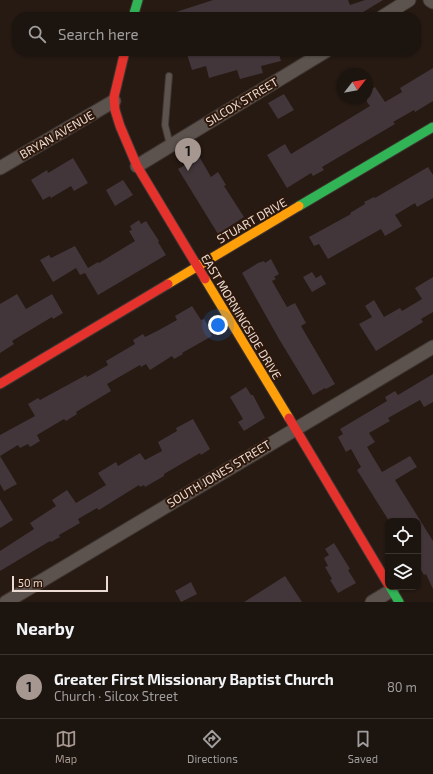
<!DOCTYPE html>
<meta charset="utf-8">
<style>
body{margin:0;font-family:"Exo 2",sans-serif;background:#251d17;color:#f1f3f6}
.controls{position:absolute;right:12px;bottom:12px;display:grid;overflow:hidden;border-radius:8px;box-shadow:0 1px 3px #0004}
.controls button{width:36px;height:36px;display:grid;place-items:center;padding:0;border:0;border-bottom:1px solid #3a332e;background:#1c140e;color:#f1f3f6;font:20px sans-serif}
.compass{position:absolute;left:337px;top:68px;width:36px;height:36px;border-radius:50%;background:#1c140e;box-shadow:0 1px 3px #0004;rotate:59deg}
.scale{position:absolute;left:12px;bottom:10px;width:96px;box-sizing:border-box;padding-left:4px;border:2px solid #ebdbd3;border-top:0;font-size:11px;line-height:14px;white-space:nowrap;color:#ebdbd3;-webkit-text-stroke:3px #2e180b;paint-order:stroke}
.you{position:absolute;left:218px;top:325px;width:14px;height:14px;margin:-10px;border:3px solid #fff;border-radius:50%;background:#1a73e8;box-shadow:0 0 0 6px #1a73e833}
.badge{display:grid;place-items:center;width:26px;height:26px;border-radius:50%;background:#a69790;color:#111;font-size:13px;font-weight:700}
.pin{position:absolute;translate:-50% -33px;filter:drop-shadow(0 1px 2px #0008)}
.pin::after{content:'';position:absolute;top:21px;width:14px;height:12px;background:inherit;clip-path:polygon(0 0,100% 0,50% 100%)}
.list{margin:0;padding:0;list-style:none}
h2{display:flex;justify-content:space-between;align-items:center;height:52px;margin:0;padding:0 16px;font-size:17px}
h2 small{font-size:13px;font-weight:400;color:#a09e9e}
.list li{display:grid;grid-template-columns:26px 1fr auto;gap:12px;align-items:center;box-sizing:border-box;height:64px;padding:0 16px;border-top:1px solid #3a332e}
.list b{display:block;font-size:15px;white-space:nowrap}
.list p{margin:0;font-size:13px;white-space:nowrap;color:#a09e9e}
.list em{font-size:13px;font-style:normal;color:#a09e9e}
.icon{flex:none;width:22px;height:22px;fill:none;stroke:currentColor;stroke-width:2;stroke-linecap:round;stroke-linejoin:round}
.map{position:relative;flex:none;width:433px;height:602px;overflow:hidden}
.search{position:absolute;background:#1c140e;box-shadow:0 1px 3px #0004;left:12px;right:12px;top:12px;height:44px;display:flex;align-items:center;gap:10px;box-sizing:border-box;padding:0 14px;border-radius:16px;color:#a09e9e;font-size:15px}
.sheet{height:116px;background:#1c140e}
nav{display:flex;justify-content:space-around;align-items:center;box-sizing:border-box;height:56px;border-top:1px solid #3a332e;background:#1c140e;font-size:11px;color:#a09e9e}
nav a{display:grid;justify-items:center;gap:2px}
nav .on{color:#a69790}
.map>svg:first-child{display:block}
.building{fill:#43363b}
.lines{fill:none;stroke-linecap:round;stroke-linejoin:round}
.lane-casing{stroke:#3f3530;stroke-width:8}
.street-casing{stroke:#3f3530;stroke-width:15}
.fast-casing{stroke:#3f3530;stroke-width:11}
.slow-casing{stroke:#3f3530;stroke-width:11}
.jam-casing{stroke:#3f3530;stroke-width:11}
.lane{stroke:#5c534e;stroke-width:6}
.street{stroke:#5c534e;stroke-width:13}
.fast{stroke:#30b455;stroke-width:9}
.slow{stroke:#ff9f0a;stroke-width:9}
.jam{stroke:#e5322d;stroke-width:9}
.labels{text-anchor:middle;stroke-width:4;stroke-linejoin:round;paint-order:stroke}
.street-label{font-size:12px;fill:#ebdbd3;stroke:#2e180b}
</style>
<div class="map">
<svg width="433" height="602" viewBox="0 0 433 602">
<rect width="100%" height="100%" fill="#261a13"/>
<path class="building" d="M213 0H348L350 5 365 0H383L355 17H167V15Z
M186 51H278L281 61 261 66 263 73 240 79 237 70 209 78 206 66 192 70Z
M433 68V101L415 112 414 110 393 122 395 124 322 167 324 170 313 176 311 173 287 188 267 155 285 144 291 154 370 106 367 102V92L375 87 385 102 402 92 400 88Z
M284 94 294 110 278 119 268 103Z
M73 158 88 183 74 191 71 186 51 198 50 196 43 200 31 180 47 170 48 173Z
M200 158 211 177 218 172 226 185 224 186 244 217 218 234 178 169 196 159 197 160Z
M428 167 433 175V198L417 207 415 203 395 215 402 226 385 236 381 229 328 259 319 244 314 246 309 237 351 214 350 213 365 204 364 202 374 197 375 198Z
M123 180 133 195 115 206 106 190Z
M139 220 141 224 146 221 159 241 158 242 166 255 98 295 85 273 80 275 76 268 53 282 40 260 49 255 51 258 75 246 88 268 98 262 99 263 135 241 129 231 132 230 130 226Z
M271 259 279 274 274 277 276 279 272 281 287 307 295 303 306 323 301 326 335 384 326 389 325 388 313 395 279 339 242 273 258 263 264 261 265 263Z
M312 272 316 278 321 275 326 284 312 292 303 277Z
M433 277V312L421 319 423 322 376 351 359 324 372 317 365 306 374 300 384 317 400 308 402 311 422 299 415 288Z
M17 294 26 309 52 294 63 313 53 319 52 317 12 341 14 344 0 353V304Z
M192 306 201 320 204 319 212 332 210 333 212 336 182 353 183 354 174 359 172 356 150 370 146 364 141 367 140 365 107 384 111 391 76 412 77 414 66 421 64 419 37 435 40 441 30 447 28 444 20 448 18 445 0 456V435L35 416 28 404 38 398 40 400 86 375 87 377 108 365 106 361 135 344 133 340 143 334 145 337 159 330 177 320 175 316Z
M433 374V402L424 407 420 400 388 418 390 421 369 433 375 442 367 447 382 472 410 456 417 467 395 480 433 541V589L426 574 424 575 418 565V521H389L357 470 361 467 351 449 346 452 338 437 343 434 340 429 387 401 385 397 395 391 398 395Z
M246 387 251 395H253L265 418 244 431 238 422 243 419 230 397Z
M193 419 210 449 201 455 200 453 164 474V476L145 487 144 485 140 487 139 485 99 510 97 508 78 519 80 523 59 535 60 537 51 542 50 541 0 571V551L34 529 30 523 56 506 52 500 67 490 76 503 106 485 98 473 116 462 118 466 140 453 145 460 162 451 158 442 177 431 176 428Z
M0 456 17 484 4 491 0 484Z
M0 499 13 520 0 528Z
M334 543 350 569 348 570 356 583 338 593 330 580 332 579 325 567 328 566 324 558 329 555 325 549Z
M285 576 302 602H244Z
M191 582 197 594 181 602 175 591Z"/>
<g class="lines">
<g class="lane-casing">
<path id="lane" d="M169 76 165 125 170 145"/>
</g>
<g class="street-casing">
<path id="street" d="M430 0 433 2
M382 17 409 0
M137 166 326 51
M0 168 114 101
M6 602 433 347
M372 602 392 590"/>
</g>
<g class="fast-casing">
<path id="fast" d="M133 17 138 0
M299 206 433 127
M390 587 399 602"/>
</g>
<g class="slow-casing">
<path id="slow" d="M205 279 289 418
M168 284 299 206"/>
</g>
<g class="jam-casing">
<path id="jam" d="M125 51 114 97 115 110 120 126 137 166 205 279
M0 384 168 284
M289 418 388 584"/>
</g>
<use href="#lane" class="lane"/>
<use href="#street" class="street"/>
<use href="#fast" class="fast"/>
<use href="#slow" class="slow"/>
<use href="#jam" class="jam"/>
</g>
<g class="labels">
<g class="street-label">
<text transform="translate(242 102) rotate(-31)" y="4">SILCOX STREET</text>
<text transform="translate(57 135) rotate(-30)" y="4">BRYAN AVENUE</text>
<text transform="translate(252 221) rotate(-30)" y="4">STUART DRIVE</text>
<text transform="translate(241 317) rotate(59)" y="4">EAST MORNINGSIDE DRIVE</text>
<text transform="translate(219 474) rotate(-31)" y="4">SOUTH JONES STREET</text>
</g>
</g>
</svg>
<div class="controls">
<button><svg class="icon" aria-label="locate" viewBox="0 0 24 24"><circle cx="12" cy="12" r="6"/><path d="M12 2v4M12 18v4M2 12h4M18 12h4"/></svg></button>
<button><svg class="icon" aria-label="layers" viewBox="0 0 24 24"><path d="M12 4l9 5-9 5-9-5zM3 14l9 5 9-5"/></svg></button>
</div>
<svg class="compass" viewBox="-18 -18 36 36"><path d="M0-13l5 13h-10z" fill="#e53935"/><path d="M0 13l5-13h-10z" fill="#a09e9e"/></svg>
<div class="scale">50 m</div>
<div class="you"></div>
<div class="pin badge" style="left:188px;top:171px">1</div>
<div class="search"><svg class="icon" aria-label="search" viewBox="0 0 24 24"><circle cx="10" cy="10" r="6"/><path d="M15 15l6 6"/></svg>Search here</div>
</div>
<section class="sheet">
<h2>Nearby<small></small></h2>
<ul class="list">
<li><span class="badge">1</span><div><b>Greater First Missionary Baptist Church</b><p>Church · Silcox Street</p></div><em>80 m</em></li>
</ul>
</section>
<nav>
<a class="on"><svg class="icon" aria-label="map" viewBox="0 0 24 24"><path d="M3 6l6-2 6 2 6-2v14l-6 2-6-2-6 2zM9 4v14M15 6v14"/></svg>Map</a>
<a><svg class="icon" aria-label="directions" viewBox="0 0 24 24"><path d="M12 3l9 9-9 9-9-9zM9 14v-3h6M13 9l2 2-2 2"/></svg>Directions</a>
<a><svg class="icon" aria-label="saved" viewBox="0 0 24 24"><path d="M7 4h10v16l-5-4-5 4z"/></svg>Saved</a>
</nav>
